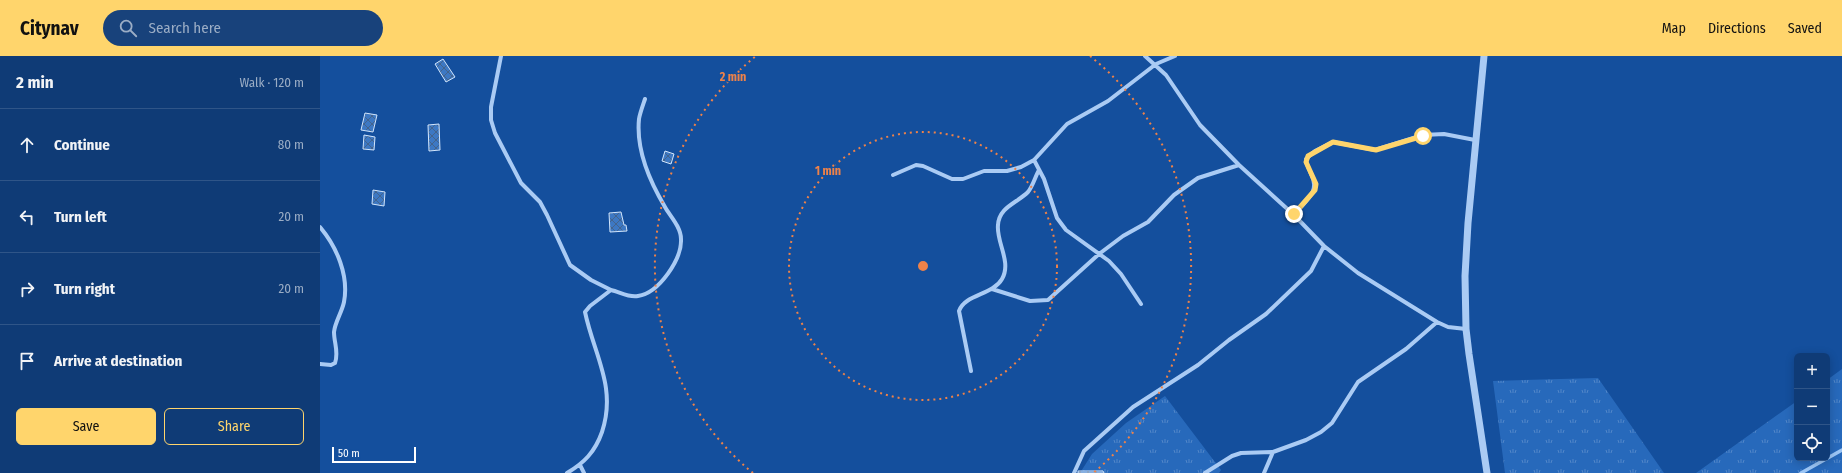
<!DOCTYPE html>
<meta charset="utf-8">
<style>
body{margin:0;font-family:"Fira Sans Condensed",sans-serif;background:#18427b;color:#f1f3f6}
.controls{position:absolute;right:12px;bottom:12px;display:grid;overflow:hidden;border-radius:6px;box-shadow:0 2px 10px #0003}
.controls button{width:36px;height:36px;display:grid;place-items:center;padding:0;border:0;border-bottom:1px solid #2f5588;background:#0f3b76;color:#f1f3f6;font:20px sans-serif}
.scale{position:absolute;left:12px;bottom:10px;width:84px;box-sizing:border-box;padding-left:4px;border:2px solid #fff;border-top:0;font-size:11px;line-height:14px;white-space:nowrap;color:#fff;-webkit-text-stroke:3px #144f9d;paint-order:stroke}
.stop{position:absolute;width:12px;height:12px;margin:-9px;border:3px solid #ffd56c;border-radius:50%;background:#fff}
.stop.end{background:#ffd56c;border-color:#fff;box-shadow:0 1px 4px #0008}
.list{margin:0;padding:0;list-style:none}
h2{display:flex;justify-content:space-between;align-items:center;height:52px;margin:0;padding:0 16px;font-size:17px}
h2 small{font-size:13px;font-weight:400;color:#9badc5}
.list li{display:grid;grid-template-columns:26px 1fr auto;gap:12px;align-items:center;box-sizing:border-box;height:72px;padding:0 16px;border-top:1px solid #2f5588}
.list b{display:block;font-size:15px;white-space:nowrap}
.list em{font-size:13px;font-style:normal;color:#9badc5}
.actions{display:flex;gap:8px;padding:12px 16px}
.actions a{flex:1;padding:9px 0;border:1px solid #ffd56c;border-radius:6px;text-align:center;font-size:14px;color:#ffd56c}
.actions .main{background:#ffd56c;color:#111}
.icon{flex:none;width:22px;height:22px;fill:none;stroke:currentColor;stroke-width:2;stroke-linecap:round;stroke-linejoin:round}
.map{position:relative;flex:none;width:1522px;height:417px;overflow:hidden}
header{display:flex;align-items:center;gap:24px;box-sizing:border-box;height:56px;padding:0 20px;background:#ffd56c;color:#111}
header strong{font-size:19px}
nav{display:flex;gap:22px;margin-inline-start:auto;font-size:14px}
.search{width:280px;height:36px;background:#18427b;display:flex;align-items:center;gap:10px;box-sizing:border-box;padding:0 14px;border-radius:22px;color:#9badc5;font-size:15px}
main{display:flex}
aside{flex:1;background:#0f3b76}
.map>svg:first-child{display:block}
.grass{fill:url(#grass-tufts)}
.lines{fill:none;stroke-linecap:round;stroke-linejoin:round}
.stream{stroke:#9cc6f6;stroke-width:3.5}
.building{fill:url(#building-cross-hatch);stroke:#d2e6fd}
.minor{stroke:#aacbf4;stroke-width:4}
.tertiary{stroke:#aacbf4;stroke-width:7}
.route{stroke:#ffd56c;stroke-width:5}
.ring{fill:none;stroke:#ee8249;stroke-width:2;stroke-dasharray:2 4}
.centre{fill:#ee8249;stroke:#144f9d;stroke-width:2}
.ring-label{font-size:12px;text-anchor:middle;font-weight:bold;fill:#ee8249;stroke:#144f9d;stroke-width:3;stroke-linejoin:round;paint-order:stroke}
</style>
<header>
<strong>Citynav</strong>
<div class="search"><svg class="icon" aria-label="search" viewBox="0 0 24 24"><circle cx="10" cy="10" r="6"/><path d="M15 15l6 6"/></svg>Search here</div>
<nav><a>Map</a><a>Directions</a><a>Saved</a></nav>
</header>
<main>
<aside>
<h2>2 min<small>Walk · 120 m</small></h2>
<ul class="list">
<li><svg class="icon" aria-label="ahead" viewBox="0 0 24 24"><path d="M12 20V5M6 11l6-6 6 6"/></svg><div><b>Continue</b></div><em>80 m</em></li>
<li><svg class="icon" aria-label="left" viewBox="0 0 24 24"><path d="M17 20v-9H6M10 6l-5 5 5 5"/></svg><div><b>Turn left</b></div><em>20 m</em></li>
<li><svg class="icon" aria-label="right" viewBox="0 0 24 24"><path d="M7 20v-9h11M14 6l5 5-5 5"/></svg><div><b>Turn right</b></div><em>20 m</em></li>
<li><svg class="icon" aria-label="arrive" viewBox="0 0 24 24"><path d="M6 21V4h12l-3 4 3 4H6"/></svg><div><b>Arrive at destination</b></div></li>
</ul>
<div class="actions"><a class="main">Save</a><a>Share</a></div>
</aside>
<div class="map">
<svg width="1522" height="417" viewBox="0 0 1522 417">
<defs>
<pattern id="grass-tufts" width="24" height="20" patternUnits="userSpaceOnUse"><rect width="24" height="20" fill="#2769bb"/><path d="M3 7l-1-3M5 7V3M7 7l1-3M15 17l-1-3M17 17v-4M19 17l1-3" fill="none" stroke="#5287c9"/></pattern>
<pattern id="building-cross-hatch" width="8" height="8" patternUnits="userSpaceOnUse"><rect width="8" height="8" fill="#3d78c3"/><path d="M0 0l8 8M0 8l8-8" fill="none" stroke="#44648d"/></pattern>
</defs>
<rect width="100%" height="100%" fill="#144f9d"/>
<path class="grass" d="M1522 313V417H1376L1477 345V402H1507V324Z
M1278 322 1344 417H1185L1173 325Z
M845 340 901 414 899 417H760L772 398 806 367Z"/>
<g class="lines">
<path class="stream" d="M1481 417 1522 394"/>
</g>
<path class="building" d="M123 3 135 21 126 26 115 8Z
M45 57 57 59 53 76 41 74Z
M119 68 120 94 109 95 108 69Z
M44 79 55 81 54 94 43 93Z
M345 95 354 98 351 108 342 105Z
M53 134 65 136 64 150 52 148Z
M301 156 304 169H306L307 175 290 176 289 157Z
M758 415H783L784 417H758Z"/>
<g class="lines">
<path class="minor" d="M181 0 171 51V64L175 77 201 127 220 146 227 159 250 209 271 224 291 234 270 250 265 256C274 299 297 331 282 376 275 396 264 407 247 417
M825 0 846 19 880 69 919 109 974 159
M714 104 724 123 737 162 746 174 789 205 801 218 821 248
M573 119 596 109 603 110 632 123H643L664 115H687L701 111 714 104 747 68 788 45 836 8 855 0
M0 171C17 191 29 220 24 246 22 256 15 266 14 276 14 287 19 296 15 307L11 309 0 308
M672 233 710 245 728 244 779 198 803 180 828 166 854 139 878 122 919 109
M291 234C300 236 309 242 318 240 339 237 362 203 361 183 361 171 350 160 345 151 330 126 316 93 319 63 320 57 323 49 325 43
M1146 273 1128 271 1117 266 1038 217 1004 190 974 159C985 145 1001 136 991 118 989 112 986 109 986 103L995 95 1013 86 1055 94 1103 79 1124 78 1155 84
M651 315 639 255C645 238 673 239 682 223 692 206 676 186 678 169 679 151 697 147 708 136 713 130 715 121 719 114
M260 409 264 417
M754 417 764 395 813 351 878 309 909 284 946 258 991 215 1004 190
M885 417 912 400 921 397 953 396 986 384 1001 376 1012 367 1038 326 1086 293 1117 266
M944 417 953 396"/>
<path class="tertiary" d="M1164 0 1148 167 1145 220 1146 273 1149 298 1167 417"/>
</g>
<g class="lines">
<path class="route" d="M974 158 995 134 996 128 986 106 988 100 1013 86 1056 94 1103 80"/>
</g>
<g class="ring">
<circle cx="603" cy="210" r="134"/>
<path d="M433 417A268 268 0 0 1 436 0M770 0A268 268 0 0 1 773 417"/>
</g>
<circle cx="603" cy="210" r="6" class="centre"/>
<g class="ring-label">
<text x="413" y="25">2 min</text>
<text x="508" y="119">1 min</text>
</g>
</svg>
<div class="controls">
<button>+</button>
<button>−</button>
<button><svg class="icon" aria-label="locate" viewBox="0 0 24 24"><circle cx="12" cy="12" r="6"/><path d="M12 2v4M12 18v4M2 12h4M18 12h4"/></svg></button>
</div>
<div class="scale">50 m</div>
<div class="stop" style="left:1103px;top:80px"></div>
<div class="stop end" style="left:974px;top:158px"></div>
</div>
</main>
